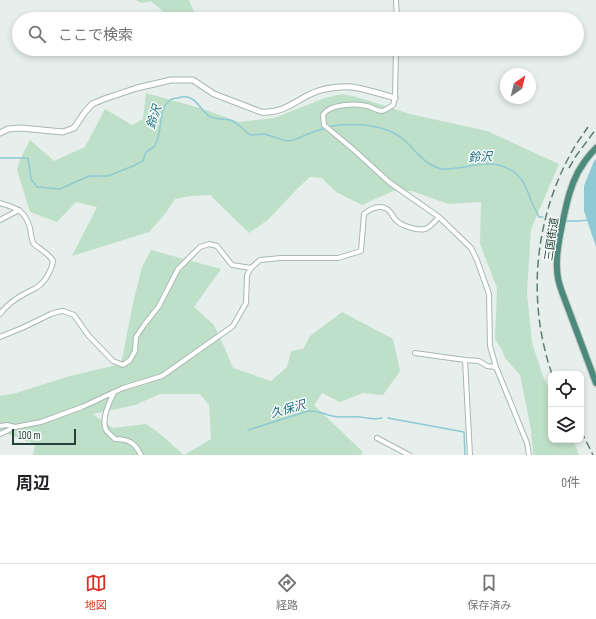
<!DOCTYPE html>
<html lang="ja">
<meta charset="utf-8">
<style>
body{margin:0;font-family:"Sofia Sans Condensed","Noto Sans JP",sans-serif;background:#f6f6f6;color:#202124}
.controls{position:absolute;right:12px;bottom:12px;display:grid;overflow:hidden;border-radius:8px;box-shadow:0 2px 6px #0003}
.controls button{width:36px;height:36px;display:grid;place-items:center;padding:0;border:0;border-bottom:1px solid #e0e0e0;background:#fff;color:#202124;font:20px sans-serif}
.compass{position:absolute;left:500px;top:68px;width:36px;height:36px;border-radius:50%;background:#fff;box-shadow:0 2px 6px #0003;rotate:35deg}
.scale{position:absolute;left:12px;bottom:10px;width:64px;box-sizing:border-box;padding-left:4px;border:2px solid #24423a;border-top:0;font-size:11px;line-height:14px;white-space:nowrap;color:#24423a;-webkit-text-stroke:3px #f7fbf9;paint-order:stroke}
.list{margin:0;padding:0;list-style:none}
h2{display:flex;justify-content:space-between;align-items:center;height:52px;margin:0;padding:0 16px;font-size:17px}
h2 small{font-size:13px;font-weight:400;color:#757577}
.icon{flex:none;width:22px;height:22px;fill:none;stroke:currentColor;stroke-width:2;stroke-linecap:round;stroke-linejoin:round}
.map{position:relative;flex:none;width:596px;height:455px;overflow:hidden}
.search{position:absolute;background:#fff;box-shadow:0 2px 6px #0003;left:12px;right:12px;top:12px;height:44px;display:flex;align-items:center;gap:10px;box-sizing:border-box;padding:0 14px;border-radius:22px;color:#757577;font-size:15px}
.sheet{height:108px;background:#fff}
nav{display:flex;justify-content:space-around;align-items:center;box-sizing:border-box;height:56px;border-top:1px solid #e0e0e0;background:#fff;font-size:11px;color:#757577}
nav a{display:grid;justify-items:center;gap:2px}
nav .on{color:#d93025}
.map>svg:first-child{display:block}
.green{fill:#bfe0c8;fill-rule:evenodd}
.water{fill:#8ec9d4}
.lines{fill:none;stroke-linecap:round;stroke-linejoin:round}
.stream{stroke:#8ec9d4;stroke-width:1.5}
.minor-casing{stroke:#a8b8b2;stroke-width:6}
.tertiary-casing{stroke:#a8b8b2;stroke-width:7}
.trunk-casing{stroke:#c2cac8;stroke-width:8}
.minor{stroke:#fff;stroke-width:4}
.tertiary{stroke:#fff;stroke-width:5}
.trunk{stroke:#4c8a7c;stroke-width:6}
.rail{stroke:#5f7d75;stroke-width:1.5;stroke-dasharray:8 4;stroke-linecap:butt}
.labels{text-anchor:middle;stroke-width:3;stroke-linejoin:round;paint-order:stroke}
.street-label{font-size:11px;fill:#24423a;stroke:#f7fbf9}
.water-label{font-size:12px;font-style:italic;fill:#1c6f80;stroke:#f7fbf9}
</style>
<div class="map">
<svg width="596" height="455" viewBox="0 0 596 455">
<rect width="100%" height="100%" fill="#e6efeb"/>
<path class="green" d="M136 0H189L197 19H172L151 1 142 3Z
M146 93 200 108 239 122 274 118 325 98 342 94 357 97 410 114 487 131 559 164 531 229 527 292 532 343 543 376 551 393V440H573L579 455H533L531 430 520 375 505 358 502 350 495 339 497 288 480 244 481 202 448 204 412 191H393L362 205 336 192 322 178 310 177 298 188 268 220 249 233 210 195 190 196 175 199 165 214 149 232 72 256 97 207 76 202 57 222 30 212 17 170 19 162 30 140 54 161 85 147 105 109 132 125 143 119Z
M151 250 221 269 194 307 214 325 226 351 233 368 271 381 287 367 291 351 303 349 310 336 342 312 393 339 400 371 383 395 363 393 340 402 322 393 314 405 363 452 361 455H33L35 444 0 431V396L16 393 70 376 121 364 133 303 142 267ZM160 394H200L209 405 211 439 184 455 159 433 146 424 113 428 93 414 135 405Z"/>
<path class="water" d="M596 159V247L584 211V186L594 161Z"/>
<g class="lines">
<path class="stream" d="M331 126C355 123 384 123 404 140 417 151 424 165 442 169 447 170 453 168 457 168 478 165 495 159 514 172 524 179 528 192 532 203 534 208 537 212 539 217H543
M0 158H28L31 179 37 187 60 189 89 176H108L133 166 143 161 146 152C149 150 151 149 154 147 163 135 158 109 169 101 171 99 175 98 178 98 183 96 187 96 192 99 199 103 202 111 209 116 215 120 223 118 230 120 238 123 244 130 250 135L265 134 283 140 287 141 294 140 313 132 323 129
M553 220H559
M567 221H578L589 220
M388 418 464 432 465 455
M248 430 308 411C318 410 323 414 332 416 342 418 351 416 360 417 369 418 373 420 382 418"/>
<g class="minor-casing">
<path id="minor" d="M396 0 397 19
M396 49 395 98 393 105C390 107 386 110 382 111 377 111 372 107 367 106 356 103 329 104 323 115L324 125 354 150 389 182 439 217 471 248 477 260 489 294 490 346 496 367 527 443 529 455
M0 203C16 208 25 210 30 228 31 233 31 240 34 244 40 250 48 252 53 261 52 269 46 280 40 285 36 289 31 290 26 293 16 298 7 305 0 314
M0 220 19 210
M0 337 22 328 51 314 57 312 63 311 74 315 88 335 113 361 123 365 130 360 135 351 136 337 144 325 159 306 178 269 200 247 209 244 217 246 232 265 251 268
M415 353 465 360 479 361 487 366 496 367
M465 360 470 455
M114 393C109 402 101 420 106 430 108 433 112 436 115 439 129 439 135 443 141 455
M0 426 7 425 15 427
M0 434 15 427 41 422 82 407 123 388 162 376 233 326 246 303 247 275 251 268 260 260 281 258H338L361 251 364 214C370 209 378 204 387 209 391 211 393 218 397 221 403 226 417 231 425 229 430 228 435 221 439 217
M377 438 409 455"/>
</g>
<g class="tertiary-casing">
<path id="tertiary" d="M0 133 8 129 21 128 63 132 74 128 85 112 92 104 104 99 137 88 171 80H193L214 94 261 112C286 114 297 98 318 91 327 88 343 86 352 87 366 89 381 94 395 98"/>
</g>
<g class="trunk-casing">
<path id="trunk" d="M596 148C589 155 583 163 578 172 569 189 566 207 562 225 559 239 556 254 557 268 557 276 559 284 562 292L596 383"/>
</g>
<use href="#minor" class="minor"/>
<use href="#tertiary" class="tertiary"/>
<use href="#trunk" class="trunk"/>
<path class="rail" d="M569 168 576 156 596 129
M552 374C527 302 534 222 570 155 575 145 582 136 588 127
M581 431 593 455"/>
</g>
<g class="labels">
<g class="street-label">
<text transform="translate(551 239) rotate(-82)" y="4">三国街道</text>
</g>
<g class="water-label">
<text transform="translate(154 117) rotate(-72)" y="4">鈴沢</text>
<text transform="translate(480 157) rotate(-2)" y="4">鈴沢</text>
<text transform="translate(288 409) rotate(-16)" y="4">久保沢</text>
</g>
</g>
</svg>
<div class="controls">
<button><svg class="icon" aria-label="locate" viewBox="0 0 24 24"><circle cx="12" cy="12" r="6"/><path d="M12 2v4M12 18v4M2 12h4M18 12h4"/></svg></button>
<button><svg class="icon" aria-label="layers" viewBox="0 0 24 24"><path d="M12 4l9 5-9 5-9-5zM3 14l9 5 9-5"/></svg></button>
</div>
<svg class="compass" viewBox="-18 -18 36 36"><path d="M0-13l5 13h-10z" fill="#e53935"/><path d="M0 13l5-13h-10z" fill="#757577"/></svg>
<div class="scale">100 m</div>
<div class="search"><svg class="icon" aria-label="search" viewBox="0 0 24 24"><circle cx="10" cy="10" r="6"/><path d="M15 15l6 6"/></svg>ここで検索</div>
</div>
<section class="sheet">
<h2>周辺<small>0件</small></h2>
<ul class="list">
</ul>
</section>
<nav>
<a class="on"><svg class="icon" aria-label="map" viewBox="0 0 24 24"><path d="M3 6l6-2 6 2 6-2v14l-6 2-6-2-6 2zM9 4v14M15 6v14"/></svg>地図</a>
<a><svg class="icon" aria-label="directions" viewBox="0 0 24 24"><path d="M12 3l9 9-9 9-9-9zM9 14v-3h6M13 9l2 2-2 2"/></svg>経路</a>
<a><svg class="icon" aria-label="saved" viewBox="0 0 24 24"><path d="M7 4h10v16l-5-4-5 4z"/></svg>保存済み</a>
</nav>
